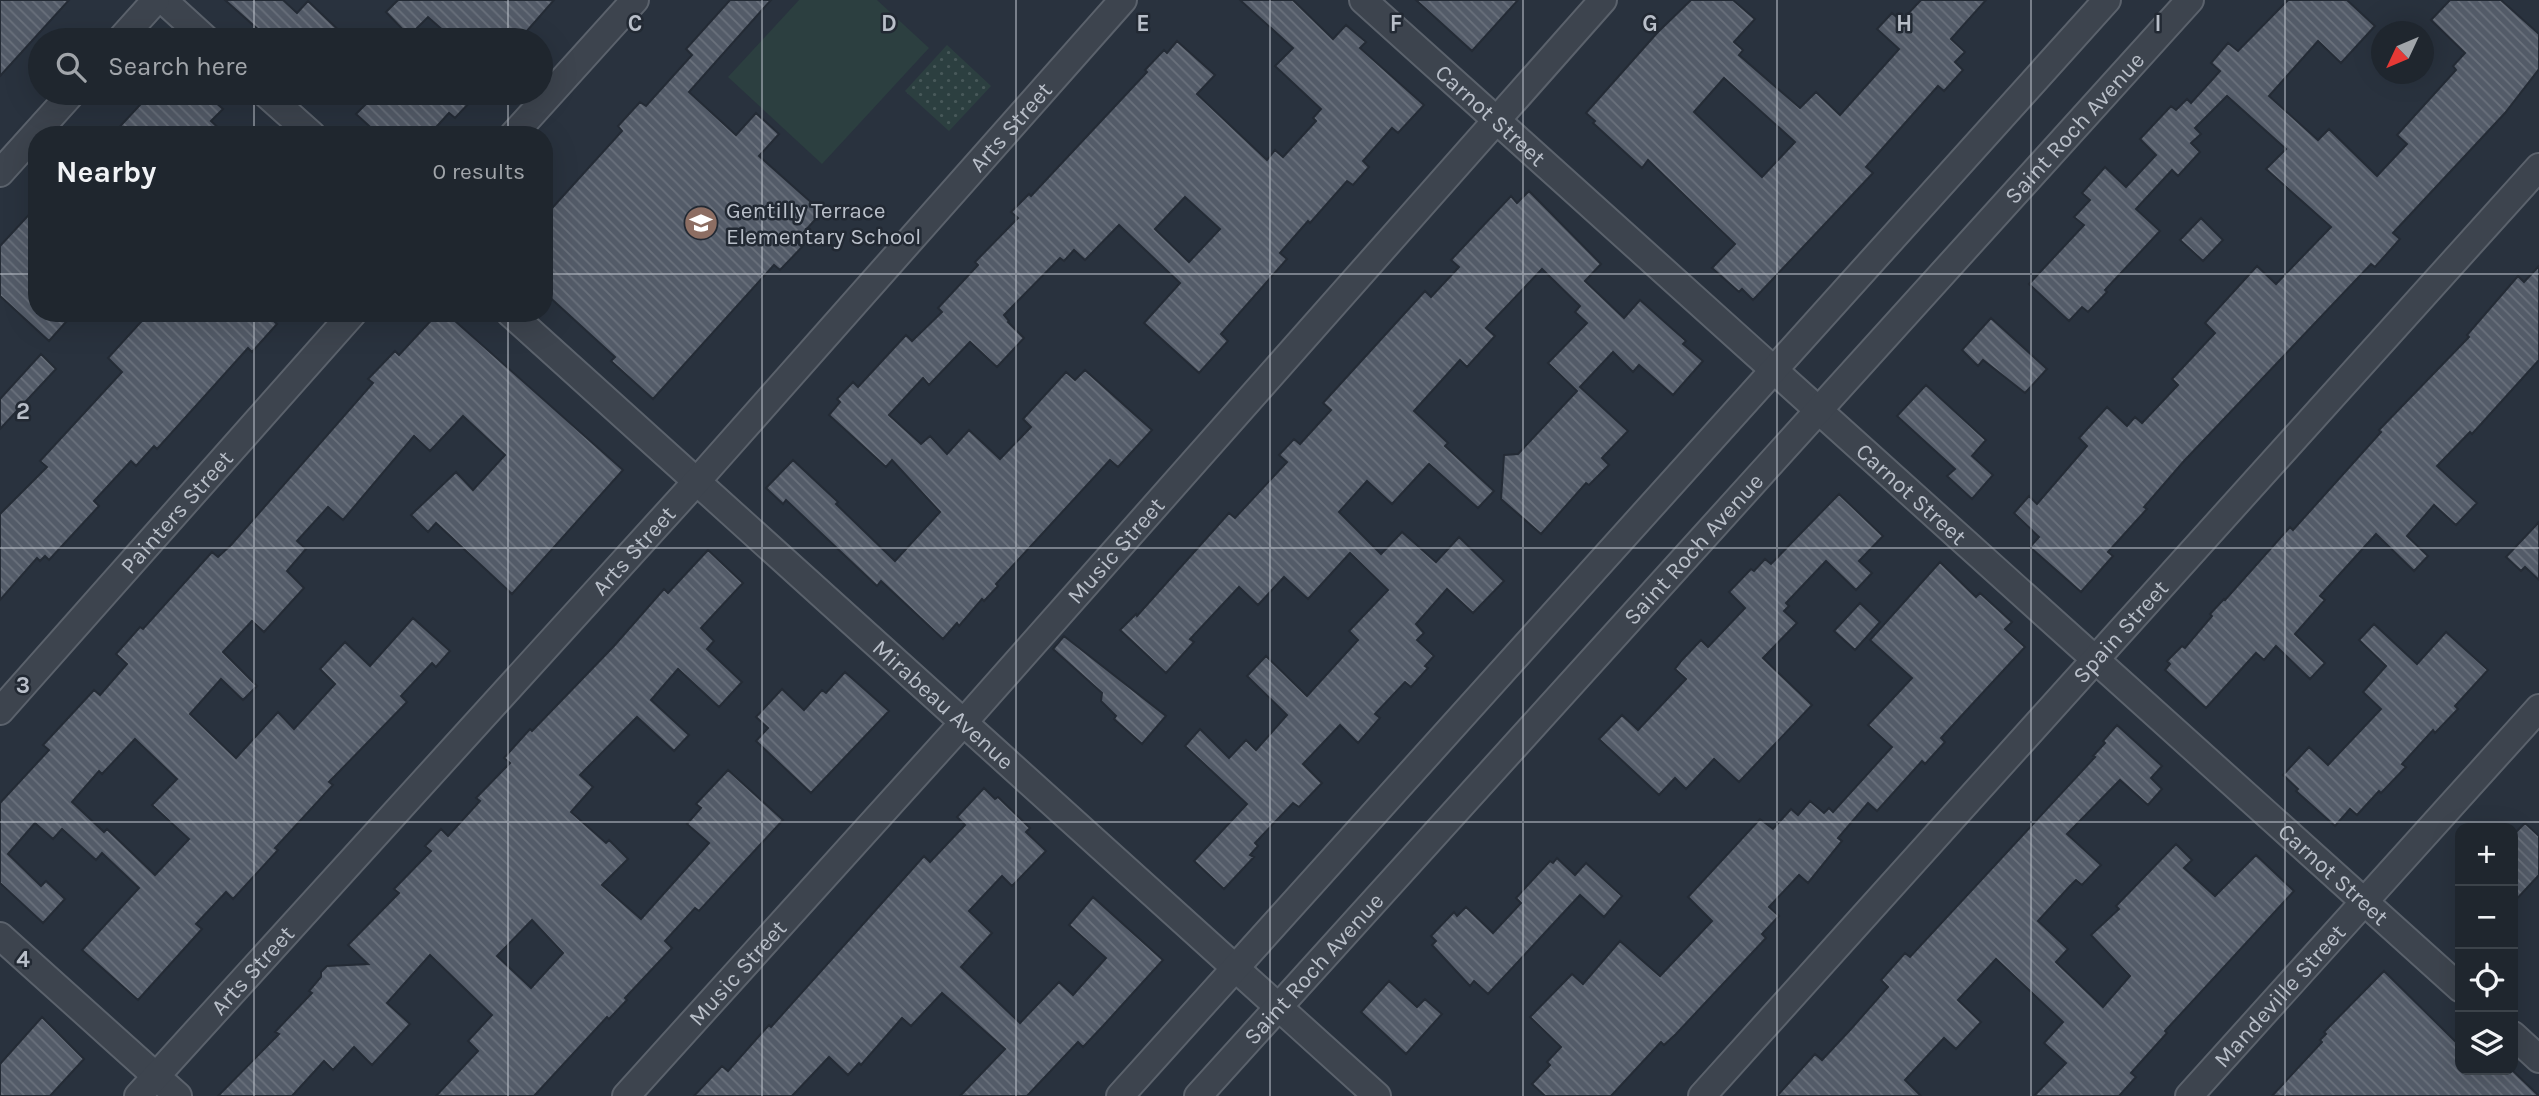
<!DOCTYPE html>
<meta charset="utf-8">
<style>
body{margin:0;font-family:Karla,sans-serif;background:#2c323a;color:#f1f3f6}
.controls{position:absolute;right:21px;bottom:21px;display:grid;overflow:hidden;border-radius:14px;box-shadow:0 7px 28px #0002}
.controls button{width:63px;height:63px;display:grid;place-items:center;padding:0;border:0;border-bottom:2px solid #3c434a;background:#1f262e;color:#f1f3f6;font:35px sans-serif}
.compass{position:absolute;left:2371px;top:21px;width:63px;height:63px;border-radius:50%;background:#1f262e;box-shadow:0 7px 28px #0002;rotate:226deg}
.list{margin:0;padding:0;list-style:none}
h2{display:flex;justify-content:space-between;align-items:center;height:91px;margin:0;padding:0 28px;font-size:30px}
h2 small{font-size:23px;font-weight:400;color:#a1a5aa}
.icon{flex:none;width:38px;height:38px;fill:none;stroke:currentColor;stroke-width:2;stroke-linecap:round;stroke-linejoin:round}
.map{position:relative;flex:none;width:2539px;height:1096px;overflow:hidden}
.search{position:absolute;background:#1f262e;box-shadow:0 7px 28px #0002;left:28px;top:28px;width:525px;height:77px;display:flex;align-items:center;gap:18px;box-sizing:border-box;padding:0 24px;border-radius:38px;color:#a1a5aa;font-size:26px}
.panel{position:absolute;background:#1f262e;box-shadow:0 7px 28px #0002;left:28px;top:126px;width:525px;height:196px;border-radius:28px}
.map>svg:first-child{display:block}
.park{fill:url(#park-dots)}
.pitch{fill:#2c3f40}
.building{fill:url(#building-back-hatch);stroke:#242b35;stroke-width:2;fill-rule:evenodd}
.lines{fill:none;stroke-linecap:round;stroke-linejoin:round}
.minor-casing{stroke:#5b626c;stroke-width:30}
.minor{stroke:#3d444e;stroke-width:26}
.grid{fill:none;stroke:#b9bfc9;stroke-width:2;stroke-opacity:0.55}
.labels{text-anchor:middle;stroke-width:5;stroke-linejoin:round;paint-order:stroke}
.street-label{font-size:23px;fill:#b9bfc9;stroke:#222933}
.poi-label{font-size:23px;fill:#b9bfc9;stroke:#222933;text-anchor:start}
.grid-label{font-size:23px;text-anchor:middle;font-weight:bold;fill:#b9bfc9;stroke:#222933;stroke-width:5;stroke-linejoin:round;paint-order:stroke}
</style>
<div class="map">
<svg width="2539" height="1096" viewBox="0 0 2539 1096">
<defs>
<pattern id="park-dots" width="8" height="8" patternUnits="userSpaceOnUse" patternTransform="scale(1.75)"><rect width="8" height="8" fill="#2c3f40"/><path d="M2 2h.1M6 6h.1" fill="none" stroke="#48595a" stroke-width="1.8" stroke-linecap="round"/></pattern>
<pattern id="building-back-hatch" width="6" height="6" patternUnits="userSpaceOnUse" patternTransform="scale(1.75)"><rect width="6" height="6" fill="#535b68"/><path d="M-1 5l2 2M0 0l6 6M5-1l2 2" fill="none" stroke="#6a717c"/></pattern>
</defs>
<rect width="100%" height="100%" fill="#29323e"/>
<path class="park" d="M947 45 991 86 949 131 905 91Z"/>
<path class="pitch" d="M799 0H877L929 48 822 164 728 77Z"/>
<path class="building" d="M0 0H69L0 76Z
M225 0H283L297 13 308 1 349 40H270Z
M398 0H554L519 40H454L428 17 409 36 386 12Z
M730 0H771L689 92 736 135 756 113 779 134 759 156 822 212 796 241 802 247 780 270 774 265 653 399 611 361 615 357 544 292V217L622 131 618 126 640 102 646 106 692 55 686 49Z
M1240 0H1293L1333 39 1346 25 1366 42 1360 48 1424 105 1398 133 1392 128 1363 161 1369 167 1353 185 1347 181 1310 223 1308 221 1280 253 1287 259 1221 334 1228 341 1199 373 1144 323 1180 283 1119 225 1085 260 1074 250 1064 261 1060 258 1004 315 1009 321 1008 322 1024 338 997 367 970 342 929 385 923 378 889 415 921 444 930 436 947 454 969 430 1000 459 1031 427 1023 419 1066 372 1075 380 1085 370 1152 430 1118 467 1110 460 996 584 998 586 984 601 982 599 959 626 957 623 943 639 881 581 877 586 786 500 783 504 766 488 793 460 838 502 836 504 895 561 940 512 892 460 886 467 829 415 840 402 837 399 853 382 858 387 906 335 912 341 942 312 938 308 978 265 975 262 1018 218 1011 212 1029 194 1031 196 1147 72 1145 70 1164 50 1167 53 1177 41 1215 75 1197 94 1267 160 1275 150 1283 157 1316 121 1313 118 1321 109 1275 66 1293 48ZM1185 197 1220 229 1189 262 1155 229Z
M1416 0H1518L1472 51Z
M1691 0H1733L1755 19 1734 42 1743 50 1739 55 1800 108 1816 92 1840 115 1899 49 1877 29 1892 13 1901 21 1921 0H1986L1951 39 1965 52 1955 62 1963 70 1944 91 1938 86 1866 167 1873 173 1753 300 1742 289 1739 292 1712 268 1735 244 1648 160 1642 168 1593 123 1595 121 1586 113 1657 33ZM1724 78 1795 142 1762 177 1694 112Z
M2288 0H2347L2375 26 2341 63 2318 41 2269 96 2318 140 2329 129 2377 176 2407 144 2397 135 2456 70 2453 66 2465 53 2431 20 2450 0H2501L2539 34V69L2505 113 2393 233 2400 239 2375 267 2371 264 2184 461 2144 507 2147 509 2108 552 2113 556 2081 592 2030 547 2039 537 2014 513 2029 496 2037 504 2087 446 2079 438 2107 407 2127 426 2135 417 2142 423 2178 385 2172 379 2215 333 2205 323 2257 266 2276 284 2331 227 2266 169 2286 149 2227 96 2195 128 2201 134 2191 143 2200 152 2178 176 2172 170 2136 209 2160 231 2105 290 2107 292 2088 312 2082 307 2069 321 2029 284 2084 225 2074 217 2090 200 2082 193 2105 167 2126 187 2156 155 2140 139 2171 106 2176 110 2187 99 2191 103 2220 71 2211 63 2228 43 2238 51Z
M151 93H205L223 109 211 121 226 135H112Z
M352 93H468L464 97 470 102 455 118 449 113 429 135H379L356 114 365 105Z
M1529 191 1601 264 1585 281 1624 318 1640 300 1686 341 1683 344 1703 361 1673 395 1639 365 1633 372 1613 352 1580 387 1628 431 1602 458 1609 465 1589 485 1586 483 1541 534 1501 499 1504 455 1518 454 1577 391 1548 363 1587 323 1575 312 1580 306 1542 269 1486 328 1495 336 1467 367 1460 360 1414 411 1448 443 1445 446 1494 491 1478 508 1429 464 1392 504 1367 481 1339 512 1381 554 1402 532 1436 562 1459 537 1504 581 1473 613 1447 589 1416 624 1424 633 1417 640 1434 656 1425 666 1428 668 1411 687 1405 682 1375 714 1380 718 1358 743 1340 725 1303 764 1322 783 1299 807 1293 803 1255 843 1258 846 1250 855 1254 857 1224 889 1194 861 1247 804 1185 746 1200 729 1229 758 1246 740 1256 750 1287 715 1247 676 1266 656 1307 696 1358 640 1349 631 1388 590 1350 553 1308 599 1284 577 1258 605 1239 587 1190 639 1194 642 1166 673 1120 630 1136 614 1137 616 1229 513 1235 518 1287 462 1279 455 1294 439 1300 444 1331 410 1323 403 1425 291 1431 297 1459 267 1451 260 1511 196 1517 203Z
M37 206V313H74L49 341 0 296V246Z
M2201 218 2223 240 2203 261 2180 240Z
M2539 266V360L2472 434 2470 432 2437 466 2477 503 2456 525 2434 505 2407 536 2428 556 2414 571 2376 534 2320 596 2325 600 2295 634 2325 663 2310 679 2276 646 2264 660 2256 653 2206 708 2165 670 2170 664 2167 661 2182 646 2185 648 2212 616 2210 614 2224 599 2225 600 2290 527 2293 530 2381 432 2379 430 2469 337 2467 335 2518 276 2524 282Z
M149 313H265L277 324 252 352 248 348 157 449 154 446 136 466 131 461 94 501 99 506 49 560 45 556 40 561 37 558 0 600V514L47 467 40 461 122 372 108 358Z
M438 313H446L623 470 512 594 436 523 428 532 411 515 456 472 473 490 505 455 463 416 430 451 414 436 343 520 328 507 297 541 306 549 287 571 304 588 264 632 252 621 223 652 257 686 243 700 221 679 190 714 236 758 278 712 294 729 335 684 320 669 345 642 370 666 413 618 450 651 436 667 432 663 401 696 407 702 329 782 333 785 275 848 278 850 233 899 226 892 196 924 202 929 138 1000 82 950 139 888 102 853 96 860 62 829 53 839 35 823 8 854 41 886 46 881 65 899 43 923 0 883V803L49 750 43 745 70 716 94 690 100 695 127 664 116 654 140 627 143 629 212 552 218 557 231 545 373 383 368 379 395 351 399 355ZM135 739 177 779 152 805 189 839 155 875 107 829 104 832 72 802 99 771 102 774Z
M1991 318 2047 369 2025 393 1983 360 1978 366 1962 350Z
M41 354 56 369 0 429V399Z
M1926 385 1986 440 1972 456 1993 475 1972 499 1947 476 1955 469 1897 416Z
M1839 494 1883 536 1859 561 1872 573 1856 590 1826 561 1786 603 1789 606 1784 611 1797 623 1763 658 1812 705 1739 782 1714 759 1686 789 1675 778 1659 795 1599 739 1622 715 1638 730 1686 679 1675 669 1682 660 1701 640 1708 647 1745 608 1729 592 1751 569 1754 571 1765 559 1771 564Z
M2539 522V580L2525 567 2521 571 2506 557Z
M708 550 743 583 701 628 714 641 707 649 742 682 719 707 678 669 651 700 689 735 674 751 637 717 580 775 593 787 571 812 606 843 609 840 628 859 602 885 641 919 709 843 687 824 701 808 696 804 728 770 783 820 699 911 695 908 665 941 672 948 625 998 627 1000 609 1019 607 1017 534 1096H436L478 1051 468 1041 492 1015 430 955 387 1003 410 1024 372 1065 354 1047 333 1070 324 1061 292 1096H218L279 1034 275 1032 312 993 309 991 321 977V972L327 966 368 964 348 945 399 893 394 889 431 851 425 846 441 829 448 836 480 801 476 798 510 763 504 758 530 729 532 731 614 646 664 589 668 593ZM532 920 563 953 531 988 497 956Z
M1940 562 1976 597 1980 593 2012 622 2005 629 2025 647 1941 738 1945 742 1925 764 1922 761 1877 811 1868 803 1838 838 1842 841 1808 883 1799 875 1769 907 1779 916 1762 934 1766 938 1676 1034 1664 1045 1661 1042 1611 1096H1545L1532 1084 1550 1065 1547 1062 1561 1047 1530 1017 1572 974 1583 984 1620 941 1660 976 1712 921 1688 897 1760 819 1773 829 1791 809 1798 815 1810 801 1824 813 1829 808 1833 812 1892 747 1868 725 1912 678 1870 640Z
M1860 603 1880 622 1855 650 1834 631Z
M2374 624 2417 664 2446 632 2488 670 2455 706 2458 709 2435 733 2433 730 2402 764 2406 767 2381 793 2379 791 2357 815 2350 809 2335 826 2296 791 2298 789 2283 775 2309 747 2328 765 2381 709 2363 692 2386 666 2359 640Z
M1064 636 1166 716 1142 744 1114 719 1116 716 1101 701 1102 693 1053 649Z
M845 672 889 711 811 793 756 741 768 728 756 717 782 689 804 710 822 690 826 693Z
M2117 725 2162 766 2151 778 2162 789 2148 805 2120 780 2067 834 2101 865 2082 885 2076 880 2070 886 2038 921 2068 949 2056 962 2103 1007 2130 976 2091 935 2119 909 2116 906 2176 844 2192 860 2184 868 2215 896 2256 855 2294 891 2165 1031 2167 1033 2131 1073 2136 1077 2119 1096H2034L2066 1063 2044 1043 2063 1022 1996 959 1958 1000 1981 1022 1956 1049 1944 1038 1905 1080 1921 1096H1777L1815 1054 1822 1060 1851 1029 1888 987 1881 980 1905 953 1910 957 2095 757 2093 756 2105 743 2103 741Z
M984 788 995 799 998 797 1030 828 1026 832 1046 851 1012 886 1002 876 969 911 992 933 961 967 1020 1023 1059 982 1073 995 1106 958 1069 925 1093 897 1163 960 1103 1026 1083 1047 1078 1042 1027 1096H960L1005 1049 942 993 911 1026 902 1018 861 1065 859 1063 848 1075 829 1057 792 1096H694L722 1066 728 1071 769 1025 771 1027 924 856 930 862 965 825 957 817Z
M2525 823 2539 836V875L2513 903V835Z
M1557 858 1575 875 1586 863 1622 896 1604 917 1580 895 1488 994 1474 981 1470 986 1432 945 1436 941 1431 936 1454 912 1457 916 1466 907 1493 933 1521 903 1516 898 1550 861 1553 863Z
M2384 971 2460 1046V1070H2512L2539 1096H2272L2322 1042 2320 1040 2326 1034 2324 1032Z
M1389 981 1417 1007 1425 999 1442 1014 1406 1054 1361 1012Z
M42 1017 84 1059 50 1096H0V1064Z"/>
<g class="lines">
<g class="minor-casing">
<g id="minor">
<path d="M163 0 207 40"/>
<path id="s1" d="M1363 0 2460 988"/>
<path d="M120 40 156 0"/>
<path d="M265 93 312 135"/>
<path d="M513 135 635 0"/>
<path d="M0 173 72 93"/>
<path id="s2" d="M510 313 1377 1096"/>
<path id="s3" d="M0 711 353 313"/>
<path d="M0 936 178 1096"/>
<path d="M2513 1035 2539 1059"/>
<path id="s4" d="M138 1096 697 481 1123 0"/>
<path id="s5" d="M626 1096 963 723 1603 0"/>
<path d="M1120 1096 2107 0"/>
<path id="s6" d="M1198 1096 2190 0"/>
<path id="s7" d="M1702 1096 2539 167"/>
<path id="s8" d="M2189 1096 2539 708"/>
</g>
</g>
<use href="#minor" class="minor"/>
</g>
<path class="grid" d="M254 0V40M508 0V40M762 0V1096M1016 0V1096M1270 0V1096M1523 0V1096M1777 0V1096M2031 0V1096M2285 0V1096M254 93V135M508 93V135M0 274H37M544 274H2539M254 313V1096M508 313V1096M0 548H2539M0 822H2539"/>
<defs>
<g id="school-disc" transform="scale(1.75)"><circle r="9.5" fill="#8d6e63" stroke="#222933"/><path d="M0-5L7-2L0 1L-7-2ZM-4 1L0 2.5L4 1V4Q0 6-4 4Z" fill="#fff"/></g>
</defs>
<g fill-rule="evenodd">
<use href="#school-disc" x="701" y="223"/>
</g>
<g class="labels">
<g class="street-label">
<text dy="8" stroke="none"><textPath href="#s1" startOffset="172">Carnot Street</textPath></text>
<text dy="8" stroke="none"><textPath href="#s4" startOffset="1304">Arts Street</textPath></text>
<text dy="8" stroke="none"><textPath href="#s6" startOffset="1306">Saint Roch Avenue</textPath></text>
<text dy="8" stroke="none"><textPath href="#s1" startOffset="738">Carnot Street</textPath></text>
<text dy="8" stroke="none"><textPath href="#s3" startOffset="266">Painters Street</textPath></text>
<text dy="8" stroke="none"><textPath href="#s6" startOffset="738">Saint Roch Avenue</textPath></text>
<text dy="8" stroke="none"><textPath href="#s5" startOffset="733">Music Street</textPath></text>
<text dy="8" stroke="none"><textPath href="#s4" startOffset="737">Arts Street</textPath></text>
<text dy="8" stroke="none"><textPath href="#s7" startOffset="625">Spain Street</textPath></text>
<text dy="8" stroke="none"><textPath href="#s2" startOffset="584">Mirabeau Avenue</textPath></text>
<text dy="8" stroke="none"><textPath href="#s1" startOffset="1306">Carnot Street</textPath></text>
<text dy="8" stroke="none"><textPath href="#s6" startOffset="172">Saint Roch Avenue</textPath></text>
<text dy="8" stroke="none"><textPath href="#s4" startOffset="170">Arts Street</textPath></text>
<text dy="8" stroke="none"><textPath href="#s5" startOffset="166">Music Street</textPath></text>
<text dy="8" stroke="none"><textPath href="#s8" startOffset="135">Mandeville Street</textPath></text>
</g>
<g class="poi-label">
<text x="726" y="218">Gentilly Terrace<tspan x="726" dy="26">Elementary School</tspan></text>
</g>
</g>
<g class="grid-label">
<text x="635" y="31">C</text>
<text x="889" y="31">D</text>
<text x="1143" y="31">E</text>
<text x="1396" y="31">F</text>
<text x="1650" y="31">G</text>
<text x="1904" y="31">H</text>
<text x="2158" y="31">I</text>
<text x="23" y="419">2</text>
<text x="23" y="693">3</text>
<text x="23" y="967">4</text>
</g>
</svg>
<div class="controls">
<button>+</button>
<button>−</button>
<button><svg class="icon" aria-label="locate" viewBox="0 0 24 24"><circle cx="12" cy="12" r="6"/><path d="M12 2v4M12 18v4M2 12h4M18 12h4"/></svg></button>
<button><svg class="icon" aria-label="layers" viewBox="0 0 24 24"><path d="M12 4l9 5-9 5-9-5zM3 14l9 5 9-5"/></svg></button>
</div>
<svg class="compass" viewBox="-18 -18 36 36"><path d="M0-13l5 13h-10z" fill="#e53935"/><path d="M0 13l5-13h-10z" fill="#a1a5aa"/></svg>
<div class="search"><svg class="icon" aria-label="search" viewBox="0 0 24 24"><circle cx="10" cy="10" r="6"/><path d="M15 15l6 6"/></svg>Search here</div>
<section class="panel">
<h2>Nearby<small>0 results</small></h2>
<ul class="list">
</ul>
</section>
</div>
